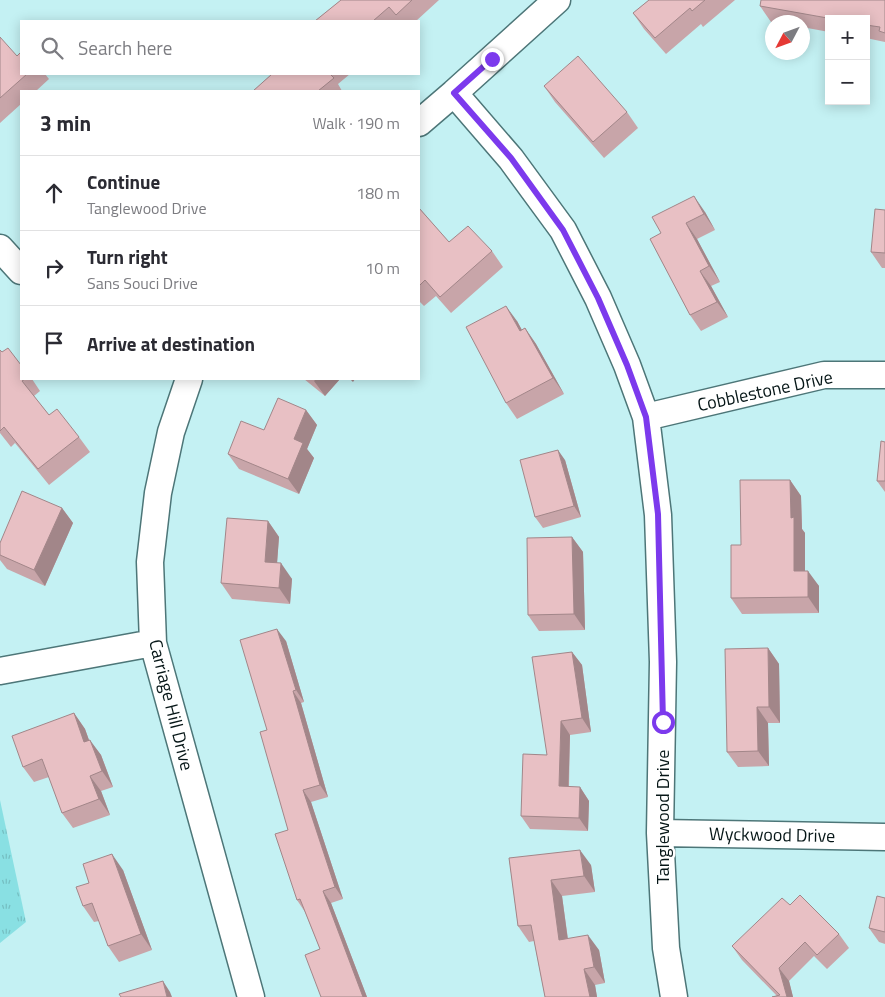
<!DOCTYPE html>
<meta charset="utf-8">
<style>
body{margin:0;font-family:"Titillium Web",sans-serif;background:#f7f7f7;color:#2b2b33}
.controls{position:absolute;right:15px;top:15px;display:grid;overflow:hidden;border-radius:0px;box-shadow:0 2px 12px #0003}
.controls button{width:45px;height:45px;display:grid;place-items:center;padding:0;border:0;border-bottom:1px solid #e1e1e2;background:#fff;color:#2b2b33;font:25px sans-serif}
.compass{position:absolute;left:765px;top:15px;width:45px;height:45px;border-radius:50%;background:#fff;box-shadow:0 2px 12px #0003;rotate:229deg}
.stop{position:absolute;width:15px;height:15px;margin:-11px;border:4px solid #7c3aed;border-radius:50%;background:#fff}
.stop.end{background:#7c3aed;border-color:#fff;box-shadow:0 1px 5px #0008}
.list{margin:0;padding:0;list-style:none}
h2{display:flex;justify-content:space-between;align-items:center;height:65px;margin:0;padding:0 20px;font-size:21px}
h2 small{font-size:16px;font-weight:400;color:#7c7c81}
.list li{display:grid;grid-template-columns:32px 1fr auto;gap:15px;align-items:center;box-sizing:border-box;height:75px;padding:0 20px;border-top:1px solid #e1e1e2}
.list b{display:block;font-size:19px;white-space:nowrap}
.list p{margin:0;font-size:16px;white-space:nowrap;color:#7c7c81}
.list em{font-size:16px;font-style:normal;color:#7c7c81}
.icon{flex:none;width:28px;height:28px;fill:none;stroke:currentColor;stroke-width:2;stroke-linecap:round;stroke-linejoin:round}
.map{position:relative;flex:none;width:885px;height:997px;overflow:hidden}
.search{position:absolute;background:#fff;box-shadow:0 2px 12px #0003;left:20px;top:20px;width:400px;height:55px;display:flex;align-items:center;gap:12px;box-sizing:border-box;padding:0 18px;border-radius:0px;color:#7c7c81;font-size:19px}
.panel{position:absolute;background:#fff;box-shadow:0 2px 12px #0003;left:20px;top:90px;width:400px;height:290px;border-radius:0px}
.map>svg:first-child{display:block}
.park{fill:url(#park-tufts)}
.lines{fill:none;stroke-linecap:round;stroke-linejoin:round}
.minor-casing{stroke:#4d7678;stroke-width:29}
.minor{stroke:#fff;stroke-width:26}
.wall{fill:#c8a5a9}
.shaded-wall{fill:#a28689}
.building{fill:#e8c0c4;stroke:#a28689}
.route{stroke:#7c3aed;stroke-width:6}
.labels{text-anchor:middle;stroke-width:5;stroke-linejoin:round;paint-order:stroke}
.street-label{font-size:18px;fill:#061617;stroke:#fff}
</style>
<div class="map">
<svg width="885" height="997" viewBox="0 0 885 997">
<defs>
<pattern id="park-tufts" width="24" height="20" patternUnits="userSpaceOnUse" patternTransform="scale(1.25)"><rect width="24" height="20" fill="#89e0e3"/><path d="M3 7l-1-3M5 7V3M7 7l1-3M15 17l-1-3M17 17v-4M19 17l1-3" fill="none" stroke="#75bfc2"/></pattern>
</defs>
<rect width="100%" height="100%" fill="#c4f1f3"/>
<path class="park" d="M0 800 26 922 0 943Z"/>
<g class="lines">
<g class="minor-casing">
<path id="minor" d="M454 93 511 159 563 230 598 298 627 365 646 417 658 515 663 662 660 833 666 948 674 997
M419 123 454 93 557 0
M0 248 21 271
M189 379 171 432 158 493 150 562 153 643 251 997
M646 417 824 375H885
M0 671 153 643
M660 833 885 837"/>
</g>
<use href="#minor" class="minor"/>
</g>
<path class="wall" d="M341 0H439L416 21H315Z
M649 0H735L703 27 701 24 666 54 644 29 633 13Z
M885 0V42L866 38V19H829V32L802 27V22H771L760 6Z
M0 37 21 74H45L49 79 36 91H21V104L0 123Z
M272 74H350L338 84 342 91H254Z
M544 86 627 112 638 128 604 158 555 102Z
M419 208 449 242 492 251 503 267 451 313 436 296 424 306 419 301Z
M885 210V268H882L871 252Z
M705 212 715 230 697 239 720 282 711 286 728 317 701 331 690 315 650 239Z
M517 321 522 330 525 328 536 344 564 394 517 419 506 403Z
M0 350 21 379H32L40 391 34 396 49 415 79 437 90 452 49 485 15 443 11 447 0 433Z
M304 379H340L325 396Z
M306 410 317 425 307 449 314 458 299 494 239 469 228 454 264 430Z
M885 442V492L877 481Z
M565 460 581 517 543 528 535 517Z
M790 480 801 496 802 529 805 533V571L819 586V613L742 614 731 598 741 545Z
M62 508 73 523 45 586 7 569 0 560V543Z
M268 521 279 537 277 563 292 579 290 604 232 599 221 583Z
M572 537 583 552 585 630 539 631 528 615Z
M286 641 304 702 301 703 328 797 311 802 343 899 331 903 367 997H321L320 949 305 912 297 900 288 830 267 730Z
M768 648 779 664 780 723H768L769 766 738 767 727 752Z
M572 652 582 665 591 732 570 735 569 787H580L589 801 588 831 530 829 521 816 547 755Z
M74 713 85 729 89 740 101 755 113 787 101 791 110 815 73 828 62 813 49 777 34 782 23 767Z
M509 858 591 865 595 892 562 896 568 939 599 950 605 983 595 985 597 997H545L534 941 529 942 518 926Z
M123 870 152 950 119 962 108 946 99 921 94 922 83 906Z
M885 898V944L879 942 869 928Z
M790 905 839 934 849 948 827 969 814 956 789 981 793 997 777 996 742 960 732 946Z"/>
<path class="shaded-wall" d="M694 196 705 212 715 230 704 214Z
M686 223 697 239 720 282 709 266Z
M700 271 711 286 728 317 717 302Z
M506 306 517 321 531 347 520 331Z
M525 328 536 344 564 394 553 378Z
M316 379H340L325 396 314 381Z
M350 379H355L353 382Z
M306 410 317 425 307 449 314 458 299 494 288 479 294 439Z
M558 450 565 460 581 517 574 506Z
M790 480 801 496 802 529 805 533V586L794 571 791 518Z
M62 508 73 523 45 586 34 570Z
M268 521 279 537 276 577 265 562Z
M572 537 583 552 585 630 574 614Z
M281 563 292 579 290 604 279 588Z
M808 571 819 586V613L808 597Z
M277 629 286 641 304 702 296 690Z
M768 648 779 664 780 723 769 707Z
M572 652 582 665 591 732 582 718Z
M293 691 301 703 328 797 320 785Z
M757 707 768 723 769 766 758 751Z
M74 713 85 729 95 757 84 742Z
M561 721 570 735 568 800 559 786Z
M90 740 101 755 113 787 102 771Z
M90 776 101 791 110 815 99 799Z
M580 787 589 801 588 831 579 818Z
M303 790 311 802 343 899 335 887Z
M580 850 591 865 595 892 584 876Z
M112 854 123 870 152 950 141 934Z
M551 880 562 896 570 956 559 940Z
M323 891 331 903 367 997H363Z
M588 935 599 950 605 983 594 967Z
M779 968 789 981 793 997H787Z
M584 969 595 985 597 997H590Z
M163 981 170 992 172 997H167Z"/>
<path class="building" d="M341 0H412L396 15 389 7 373 21H315Z
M649 0H705L692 11 690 8 655 38 633 13Z
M761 0H885V33L879 31 880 27 866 25V19H833L760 6Z
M0 37 17 56 21 52V74H27L0 98Z
M578 56 627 112 593 142 544 86Z
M272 74H330L334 78 318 91H253Z
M694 196 704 214 686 223 709 266 700 271 717 302 690 315 650 239 661 233 652 217Z
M419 208 449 242 468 226 492 251 440 297 425 280 419 286Z
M875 209 885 210V253L871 252Z
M506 306 520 331 525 328 553 378 506 403 466 327Z
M8 348 21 365V379H25L22 381 49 415 57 409 79 437 38 469 4 427 0 431V350L2 352Z
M278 398 306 410 294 439 303 443 288 479 228 454 241 421 264 430Z
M881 441 885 442V481H877Z
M558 450 574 506 535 517 520 460Z
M740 480H790L791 518 794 517V571H808V597L731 598V545H741Z
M22 491 62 508 34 570 0 555V543Z
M227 518 268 521 265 562 281 563 279 588 221 583Z
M572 537 574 614 528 615 527 538Z
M277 629 296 690 293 691 320 785 303 790 335 887 323 891 363 997H321L305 955 320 949 300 899 297 900 275 834 288 830 260 732 267 730 240 640Z
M768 648 769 707H757L758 751 727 752 725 649Z
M572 652 582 718 561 721 559 786 580 787 579 818 521 816 523 754 547 755 532 657Z
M74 713 84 742 90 740 102 771 90 776 99 799 62 813 42 759 23 767 12 736Z
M580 850 584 876 551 880 559 940 588 935 594 967 584 969 590 997H545L531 925 518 926 509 858Z
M112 854 141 934 108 946 92 903 83 906 76 887 89 883 83 864Z
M800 895 839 934 817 955 805 942 779 968 787 997H772L780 995 732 946 782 898 790 905Z
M877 896 885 898V932L869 928Z
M163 981 167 997H121L119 994Z"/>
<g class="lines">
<path class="route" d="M492 59 454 93 511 158 563 230 598 298 627 365 646 417 658 514 663 722"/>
</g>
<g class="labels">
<g class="street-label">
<text transform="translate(765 391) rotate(-12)" y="6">Cobblestone Drive</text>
<text transform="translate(171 705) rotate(76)" y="6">Carriage Hill Drive</text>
<text transform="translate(663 817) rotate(-90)" y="6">Tanglewood Drive</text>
<text transform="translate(772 835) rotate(1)" y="6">Wyckwood Drive</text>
</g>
</g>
</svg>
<div class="controls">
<button>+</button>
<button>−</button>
</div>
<svg class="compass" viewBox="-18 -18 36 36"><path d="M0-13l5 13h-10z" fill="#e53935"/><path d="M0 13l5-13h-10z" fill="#7c7c81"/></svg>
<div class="stop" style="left:663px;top:722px"></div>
<div class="stop end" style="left:492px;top:59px"></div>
<div class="search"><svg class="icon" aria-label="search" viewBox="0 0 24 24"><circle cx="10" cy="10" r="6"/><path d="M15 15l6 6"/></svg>Search here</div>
<section class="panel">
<h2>3 min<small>Walk · 190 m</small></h2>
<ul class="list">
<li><svg class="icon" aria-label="ahead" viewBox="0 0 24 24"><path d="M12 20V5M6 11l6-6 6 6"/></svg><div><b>Continue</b><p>Tanglewood Drive</p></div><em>180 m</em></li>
<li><svg class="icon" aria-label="right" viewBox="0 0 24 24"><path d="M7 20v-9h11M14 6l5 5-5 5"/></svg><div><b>Turn right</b><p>Sans Souci Drive</p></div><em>10 m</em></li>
<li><svg class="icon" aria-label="arrive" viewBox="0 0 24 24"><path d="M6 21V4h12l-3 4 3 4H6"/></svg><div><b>Arrive at destination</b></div></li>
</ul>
</section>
</div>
